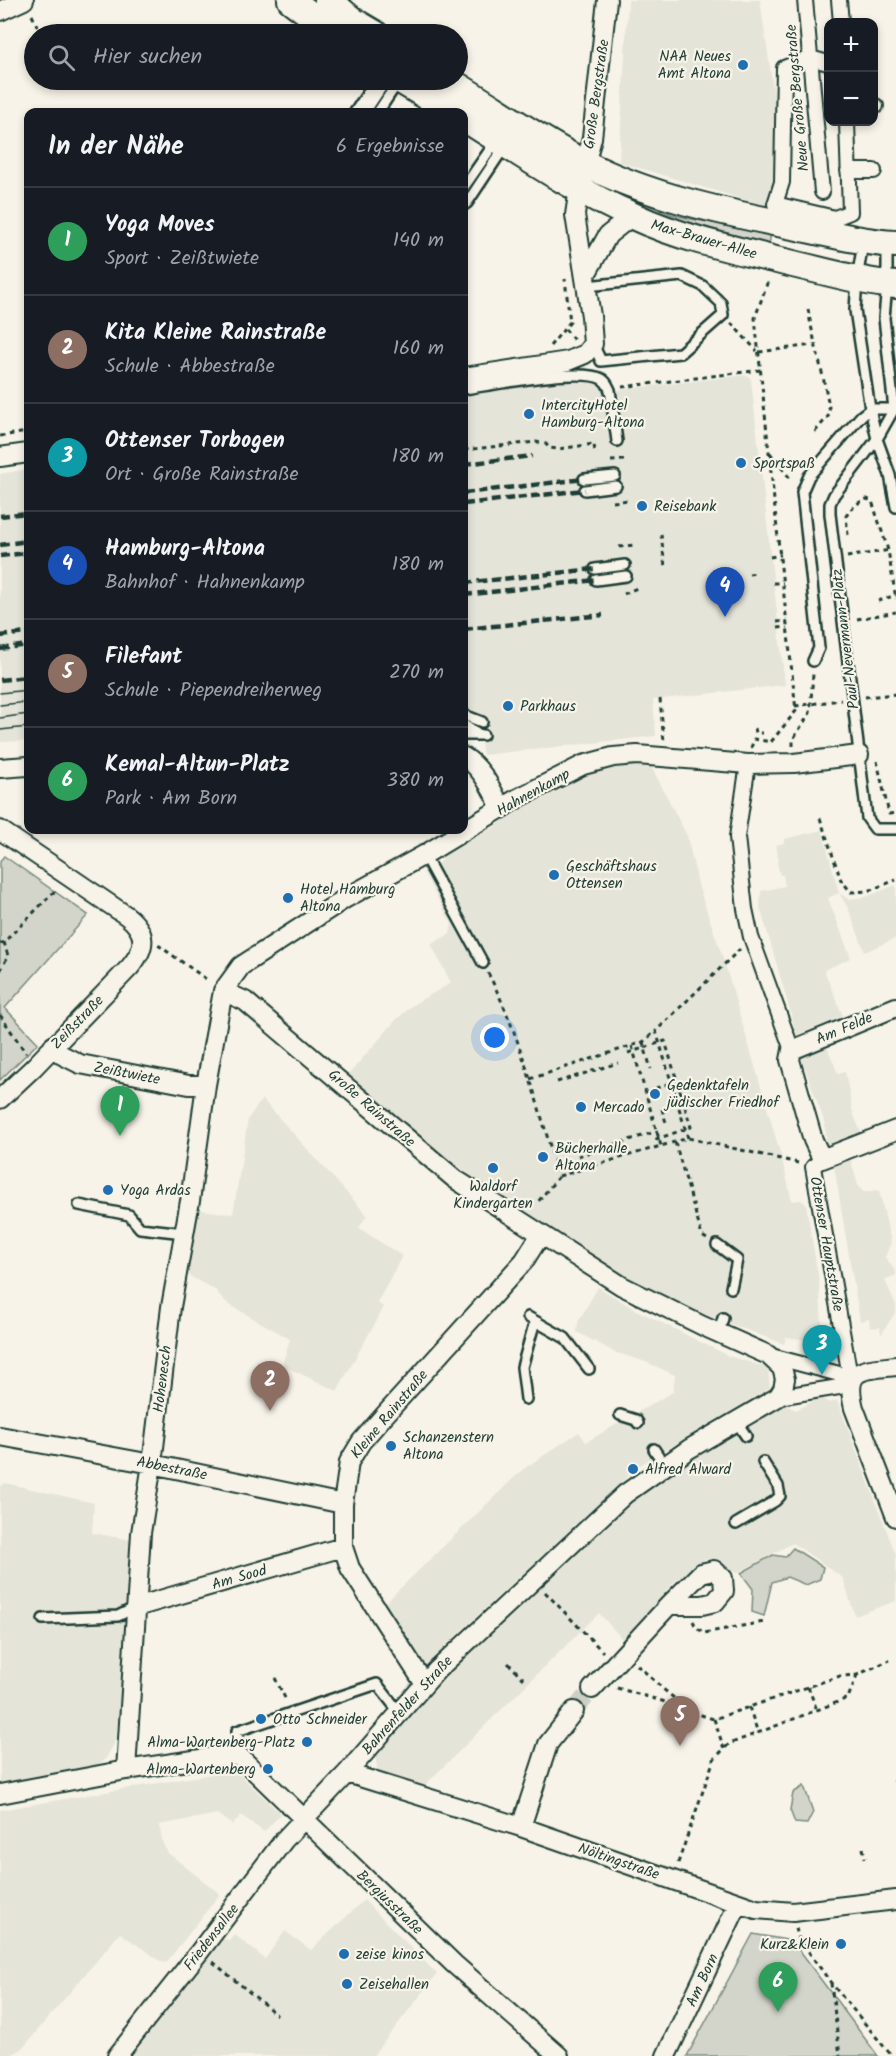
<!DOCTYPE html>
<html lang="de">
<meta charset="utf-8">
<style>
body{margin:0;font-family:Kalam,sans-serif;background:#20242c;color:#f1f3f6}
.controls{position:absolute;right:18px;top:18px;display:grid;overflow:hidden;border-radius:12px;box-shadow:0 3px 9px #0003}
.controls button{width:54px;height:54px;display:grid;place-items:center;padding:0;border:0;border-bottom:2px solid #363941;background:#171b24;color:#f1f3f6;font:30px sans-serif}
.you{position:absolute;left:495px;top:1038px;width:21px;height:21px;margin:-15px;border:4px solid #fff;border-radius:50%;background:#1a73e8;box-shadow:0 0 0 9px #1a73e833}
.badge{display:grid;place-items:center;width:39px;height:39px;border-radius:50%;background:#1f6fb2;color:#fff;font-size:20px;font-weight:700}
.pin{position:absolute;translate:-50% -50px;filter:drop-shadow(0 2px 3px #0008)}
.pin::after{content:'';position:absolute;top:32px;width:21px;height:18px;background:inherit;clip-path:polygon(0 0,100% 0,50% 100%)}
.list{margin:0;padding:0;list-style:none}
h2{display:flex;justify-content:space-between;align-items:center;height:78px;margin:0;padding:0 24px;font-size:26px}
h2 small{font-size:20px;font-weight:400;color:#9ea1a6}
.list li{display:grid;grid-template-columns:39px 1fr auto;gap:18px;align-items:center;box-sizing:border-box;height:108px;padding:0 24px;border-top:2px solid #363941}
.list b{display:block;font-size:22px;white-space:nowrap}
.list p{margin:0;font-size:20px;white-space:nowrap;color:#9ea1a6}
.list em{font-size:20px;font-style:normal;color:#9ea1a6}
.icon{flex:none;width:33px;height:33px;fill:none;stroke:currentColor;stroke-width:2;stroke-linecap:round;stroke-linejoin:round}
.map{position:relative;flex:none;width:896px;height:2056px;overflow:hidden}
.search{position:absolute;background:#171b24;box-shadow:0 3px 9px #0003;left:24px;top:24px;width:444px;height:66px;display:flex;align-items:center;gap:15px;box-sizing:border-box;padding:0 21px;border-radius:33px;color:#9ea1a6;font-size:22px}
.panel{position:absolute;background:#171b24;box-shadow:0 3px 9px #0003;left:24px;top:108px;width:444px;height:726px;border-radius:12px}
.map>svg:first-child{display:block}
.built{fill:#e5e4d9}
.green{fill:#d3d5ca;stroke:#79897f;stroke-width:1.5}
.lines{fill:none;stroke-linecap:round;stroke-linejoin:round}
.minor-tunnel{stroke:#cccfc4;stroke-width:18;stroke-dasharray:18 9;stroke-linecap:butt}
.service-casing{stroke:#1f3d34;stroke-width:14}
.pedestrian-casing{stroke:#1f3d34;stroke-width:18}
.minor-casing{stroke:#1f3d34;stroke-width:22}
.secondary-casing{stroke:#1f3d34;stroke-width:30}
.path{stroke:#1f3d34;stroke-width:3;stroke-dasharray:4.5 4.5;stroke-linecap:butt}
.service{stroke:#f7f3e8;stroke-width:9}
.pedestrian{stroke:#f7f3e8;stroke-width:14}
.minor{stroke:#f7f3e8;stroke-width:18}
.secondary{stroke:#f7f3e8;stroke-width:26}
.tram{stroke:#1f3d34;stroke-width:1.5}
.rail{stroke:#1f3d34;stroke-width:4.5;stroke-dasharray:9 4.5;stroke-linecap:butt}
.poi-dot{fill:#1f6fb2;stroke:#f7f3e8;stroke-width:2}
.labels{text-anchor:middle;stroke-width:4.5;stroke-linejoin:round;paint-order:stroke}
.poi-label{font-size:15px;fill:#1f3d34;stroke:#f7f3e8;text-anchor:start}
.street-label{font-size:15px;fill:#1f3d34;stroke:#f7f3e8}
</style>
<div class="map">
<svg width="896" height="2056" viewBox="0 0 896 2056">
<rect width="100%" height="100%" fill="#f7f3e8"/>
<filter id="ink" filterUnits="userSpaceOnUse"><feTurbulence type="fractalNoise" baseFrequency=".0167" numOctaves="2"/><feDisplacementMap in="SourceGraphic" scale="12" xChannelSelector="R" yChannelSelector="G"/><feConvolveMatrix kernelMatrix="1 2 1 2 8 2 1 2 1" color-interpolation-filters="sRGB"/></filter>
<g filter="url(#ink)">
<path class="built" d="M628 0H760L781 142 769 207 619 162Z
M584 364 608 391 747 375 751 379 785 685 653 700 656 736 483 755 476 717H464V382Z
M28 469V741L0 742V474Z
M633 765 651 766 687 836 699 888 725 964 782 1159 792 1201 801 1200 806 1204 819 1281 823 1338 820 1342 786 1337 784 1344 696 1311 660 1295 597 1260 498 1197 430 1144 347 1076 396 1020 414 1004 451 983 431 944 450 934 452 924 423 872 442 861V855L496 826 519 808 576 778 601 769Z
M822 830 839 893 849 899 866 897 896 885V938L865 952 848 908 839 893 828 898 851 958 824 970 843 1016 795 1036 793 1021 760 907 761 891 785 886 783 875H780L779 872 777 862 779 861 776 845 784 843V839Z
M826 1044 838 1074 845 1072 853 1113 863 1137 828 1150 824 1121 800 1054Z
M262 1099 367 1215 359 1228 402 1256 377 1303 384 1307 337 1391 282 1365 290 1339 228 1304 215 1290 186 1274 194 1209 233 1214 248 1119Z
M849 1155 858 1185 863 1192 879 1190 891 1242 885 1257 896 1272V1275L885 1280 896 1305V1311L881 1335 880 1327 870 1328 869 1319 860 1321 833 1160Z
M598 1287 636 1310 729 1356 768 1368 770 1388 640 1465 445 1646V1649L428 1667 414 1662 380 1608 522 1470 579 1432 586 1442 673 1392 675 1375 646 1362 614 1352 577 1332 578 1322Z
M819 1398 830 1403 837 1400 896 1555V1601L855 1616 843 1578 793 1543 737 1573 706 1559 676 1580 623 1640 599 1613 420 1790 378 1773 375 1755 463 1659 632 1500 657 1480 715 1444 786 1405 796 1410Z
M5 1483 94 1503 92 1533 132 1540 118 1721 114 1744 105 1760 91 1768 0 1785V1487Z
M235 1770 281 1814 264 1832 241 1815 233 1825 218 1814 159 1825 163 1844 168 1853 220 1894 166 1963 162 1962 120 1933 22 2049 9 2056H0V1810Z
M364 1900 437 1974 373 2056H128L219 1938 229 1940 234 1934 265 1959 285 1931 311 1950Z"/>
<path class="green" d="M615 191 671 214 691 219 771 233 769 245 670 217 614 194Z
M4 856 88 915 5 1008 38 1043 0 1080V861Z
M793 1548 823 1567 820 1579 806 1585 787 1577 772 1582 764 1616 752 1612 753 1589 741 1573 773 1555 785 1557Z
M804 1786 813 1812 807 1824 795 1823 790 1810 793 1793Z
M753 1934 792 1941 878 2056H687Z"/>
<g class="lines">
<path class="minor-tunnel" d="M574 1711 592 1689"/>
<g class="service-casing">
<path id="service" d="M355 112 369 91 383 80
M365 112 385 82
M378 112 398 82
M464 187 496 141
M464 205 467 203 505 146
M863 243 857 279 855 310 870 409 877 439 890 475 896 507
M887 246V285L884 318 894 409 877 439 834 495 830 504V514L867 818 875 829H896
M587 286 682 276 703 286 721 303 723 315 680 353 601 361 593 344
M464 389C492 385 581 367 602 379 607 382 608 386 610 390L617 441
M870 409H894
M584 479 615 476
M585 490 616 486
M595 569 625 565
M596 580 626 576
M813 661 819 648 802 492 809 476 861 416 870 409
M464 715 482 722
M464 725 477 734
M464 735H483
M424 855 483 963
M79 1205 129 1215 140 1228 184 1233
M717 1245 737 1260 731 1288
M528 1317 565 1338 589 1369
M719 1333 723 1318
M526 1399 522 1367 535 1321
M620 1415 636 1420 638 1423
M736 1421 746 1436
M654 1449 665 1466
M736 1524 775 1501 780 1496 778 1486 763 1462
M43 1619 118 1616 136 1607
M239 1756 237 1731 377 1684 399 1712"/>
</g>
<g class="pedestrian-casing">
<path id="pedestrian" d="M805 0 822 192
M839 0 841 22
M828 63 810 58 784 68 782 182 775 204 835 218 850 212 847 122
M874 106H876
M848 171H874
M748 764 737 837 745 909 751 937 792 1050
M822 1159 813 1167 851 1382
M771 1356 843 1375 851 1382
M778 1397 839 1387 851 1382"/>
</g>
<g class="minor-casing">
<path id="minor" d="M0 11 24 0
M585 276 608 235 632 216
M464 377 568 361 585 354 593 344 591 316 575 215 579 188 592 138 607 0
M0 457 28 453
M464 757C483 768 492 791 502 809
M0 768 28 766
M0 830 127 916C148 933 146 948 130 967L33 1068 0 1099
M896 1007 792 1050 790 1060 813 1140 822 1159 896 1130
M53 1046 62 1055 80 1064 189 1085H206
M896 1366C862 1370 844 1367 854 1408L896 1517
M0 1436 152 1464 343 1504
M136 1607 343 1547
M424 1683 350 1568 343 1547V1504L349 1462 361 1442 382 1418 524 1261 541 1234
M592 1689 669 1605H702L715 1602 724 1591 723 1578 714 1570 701 1573 669 1605
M126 1770 141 1533 152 1464 171 1307 190 1201 206 1085 223 991 241 966 346 898 424 855 518 798 583 765 613 757 637 755 748 764 794 763 859 755
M347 1773 521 1827 756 1909 793 1912 896 1900
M0 1794 126 1770 221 1756H239L454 1964 559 2056
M521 1827 548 1744 574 1711
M117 2056 200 1951 284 1840 347 1773 437 1670 625 1494 689 1449 778 1397 783 1389 785 1379 782 1368 768 1355 703 1326 622 1286 455 1179 245 1001 223 991
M666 2056 738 1904"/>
</g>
<g class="secondary-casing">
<path id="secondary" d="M291 0 336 34
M328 0 353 21 375 34
M400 80 438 103
M426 80 459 99
M448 80C493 107 537 139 584 163 648 196 723 212 793 226 827 233 861 242 896 244
M464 118C519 152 573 190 633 216 683 239 736 250 789 263 824 271 860 282 896 285"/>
</g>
<path class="path" d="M32 15 39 30
M808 309C814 345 825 378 830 414L814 433
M731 323 757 351
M565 329 574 340
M550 346 570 322 565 279
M759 352 813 345
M622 387 761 370
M0 436 28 432
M464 450 536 442 546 444 549 448 558 449 594 444 595 453
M770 453 792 481
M611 461 624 460
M613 502 629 500
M661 534 665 567
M848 535 846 516C852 508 857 502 867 499L872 501 888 550 896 599
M619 547 634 545
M770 557 781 555
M847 557 890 550
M749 574 756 573
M773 583H783
M624 594 639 587
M878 601 896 595
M857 619 896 612
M777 622 787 621
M778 628 788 627
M865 697 896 694
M660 699 664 742
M795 706 841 700
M755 728 756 733H762
M793 746V739L810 713 813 674
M751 748 754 739 771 742 796 711 755 318 769 278
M877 761 889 814 896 813
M820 818 841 880 851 892 868 891 896 880
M0 944 4 942 57 889
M158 945 209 981
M0 971 8 956 4 942
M488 973C521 1036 538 1108 559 1176L537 1203
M0 1015 26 1053
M643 1042 651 1069
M632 1046 661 1146
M628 1053 665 1041 691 1127 654 1140
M530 1079 643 1042 656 1031
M557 1082 618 1063
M656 1088 671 1083
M662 1109 667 1126
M688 1138 656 1031 740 949
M675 1142 702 1236 707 1239
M578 1156 658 1131
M559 1176 688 1138 798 1163
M545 1592 603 1652
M693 1621 696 1627 704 1633 764 1622
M508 1663 525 1680
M637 1665C660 1685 683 1712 714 1719L840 1676 857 1675 890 1660
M275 1678 287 1702
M808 1687 817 1710
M617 1688 686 1708
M749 1707 758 1733
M714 1719 724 1749
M894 1780 896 1782
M863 1848 865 1858
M678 1863 714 1759 729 1744 848 1698 857 1675
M796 1928 798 1937 831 1983 892 2056
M213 1962 277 2015
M831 1983 840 2056"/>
<use href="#service" class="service"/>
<use href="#pedestrian" class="pedestrian"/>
<use href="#minor" class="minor"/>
<use href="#secondary" class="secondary"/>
<path class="tram" d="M0 693 28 690
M0 705 28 702
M0 718 28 714
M0 730 28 727"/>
<path class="rail" d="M464 464 532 456
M464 493 584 479
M464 504 585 490
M0 516 28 513
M0 545 28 541
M0 556 28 553
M464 583 595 569
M464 595 596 580
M464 629 603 615
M0 636 28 633
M0 649 28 645
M0 680 28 677"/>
</g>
</g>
<g class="poi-dot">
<circle cx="743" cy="65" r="6"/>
<circle cx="529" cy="414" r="6"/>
<circle cx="741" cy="463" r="6"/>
<circle cx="642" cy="506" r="6"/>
<circle cx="508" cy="706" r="6"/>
<circle cx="554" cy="875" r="6"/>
<circle cx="288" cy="898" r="6"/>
<circle cx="655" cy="1094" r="6"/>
<circle cx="581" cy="1107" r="6"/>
<circle cx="543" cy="1157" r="6"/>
<circle cx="493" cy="1168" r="6"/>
<circle cx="108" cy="1190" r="6"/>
<circle cx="391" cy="1446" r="6"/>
<circle cx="633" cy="1469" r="6"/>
<circle cx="261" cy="1719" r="6"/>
<circle cx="307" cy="1742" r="6"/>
<circle cx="268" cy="1769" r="6"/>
<circle cx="841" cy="1944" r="6"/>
<circle cx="344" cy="1954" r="6"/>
<circle cx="347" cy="1984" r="6"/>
</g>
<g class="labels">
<g class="poi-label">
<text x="731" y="61" text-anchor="end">NAA Neues<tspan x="731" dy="17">Amt Altona</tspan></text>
<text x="541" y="410">IntercityHotel<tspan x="541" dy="17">Hamburg-Altona</tspan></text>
<text x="753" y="468">Sportspaß</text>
<text x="654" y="511">Reisebank</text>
<text x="520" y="711">Parkhaus</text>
<text x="566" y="871">Geschäftshaus<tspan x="566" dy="17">Ottensen</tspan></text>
<text x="300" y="894">Hotel Hamburg<tspan x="300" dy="17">Altona</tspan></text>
<text x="667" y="1090">Gedenktafeln<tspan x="667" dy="17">jüdischer Friedhof</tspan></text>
<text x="593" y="1112">Mercado</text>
<text x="555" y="1153">Bücherhalle<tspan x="555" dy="17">Altona</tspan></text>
<text x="493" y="1191" text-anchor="middle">Waldorf<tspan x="493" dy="17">Kindergarten</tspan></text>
<text x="120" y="1195">Yoga Ardas</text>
<text x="403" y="1442">Schanzenstern<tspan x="403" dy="17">Altona</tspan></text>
<text x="645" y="1474">Alfred Alward</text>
<text x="273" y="1724">Otto Schneider</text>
<text x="295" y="1747" text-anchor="end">Alma-Wartenberg-Platz</text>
<text x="256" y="1774" text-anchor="end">Alma-Wartenberg</text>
<text x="829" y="1949" text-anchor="end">Kurz&amp;Klein</text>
<text x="356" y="1959">zeise kinos</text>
<text x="359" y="1989">Zeisehallen</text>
</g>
<g class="street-label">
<text transform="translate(596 94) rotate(-82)" y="5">Große Bergstraße</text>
<text transform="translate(797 98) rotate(-95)" y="5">Neue Große Bergstraße</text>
<text transform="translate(704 239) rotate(16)" y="5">Max-Brauer-Allee</text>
<text transform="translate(845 639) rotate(-97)" y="5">Paul-Nevermann-Platz</text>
<text transform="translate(533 792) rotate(-29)" y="5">Hahnenkamp</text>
<text transform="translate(77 1022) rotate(-46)" y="5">Zeißstraße</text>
<text transform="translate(844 1028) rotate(-23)" y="5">Am Felde</text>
<text transform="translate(127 1073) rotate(11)" y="5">Zeißtwiete</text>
<text transform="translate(372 1108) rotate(41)" y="5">Große Rainstraße</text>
<text transform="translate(827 1244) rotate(80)" y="5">Ottenser Hauptstraße</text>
<text transform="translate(162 1379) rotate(-83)" y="5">Hohenesch</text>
<text transform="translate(389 1414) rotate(-50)" y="5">Kleine Rainstraße</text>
<text transform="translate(172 1468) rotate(11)" y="5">Abbestraße</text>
<text transform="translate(239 1577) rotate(-16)" y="5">Am Sood</text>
<text transform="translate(407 1705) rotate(-48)" y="5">Bahrenfelder Straße</text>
<text transform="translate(619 1861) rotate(19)" y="5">Nöltingstraße</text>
<text transform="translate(390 1902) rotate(44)" y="5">Bergiusstraße</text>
<text transform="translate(211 1937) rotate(-52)" y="5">Friedensallee</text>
<text transform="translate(702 1980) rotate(-65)" y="5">Am Born</text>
</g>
</g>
</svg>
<div class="controls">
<button>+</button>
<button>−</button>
</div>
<div class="you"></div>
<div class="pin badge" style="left:120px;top:1136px;background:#2e9e5b">1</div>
<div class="pin badge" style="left:270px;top:1411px;background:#8d6e63">2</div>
<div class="pin badge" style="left:822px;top:1375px;background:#0f9aa8">3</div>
<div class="pin badge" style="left:725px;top:617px;background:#1a4fb4">4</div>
<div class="pin badge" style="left:680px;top:1746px;background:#8d6e63">5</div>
<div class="pin badge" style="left:778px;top:2012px;background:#2e9e5b">6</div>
<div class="search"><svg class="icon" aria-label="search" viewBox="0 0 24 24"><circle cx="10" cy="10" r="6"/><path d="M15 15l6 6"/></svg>Hier suchen</div>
<section class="panel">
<h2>In der Nähe<small>6 Ergebnisse</small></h2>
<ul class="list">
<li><span class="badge" style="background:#2e9e5b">1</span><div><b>Yoga Moves</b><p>Sport · Zeißtwiete</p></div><em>140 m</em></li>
<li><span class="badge" style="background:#8d6e63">2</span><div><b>Kita Kleine Rainstraße</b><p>Schule · Abbestraße</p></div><em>160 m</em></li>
<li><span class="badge" style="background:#0f9aa8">3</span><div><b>Ottenser Torbogen</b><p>Ort · Große Rainstraße</p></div><em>180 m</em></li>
<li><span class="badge" style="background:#1a4fb4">4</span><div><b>Hamburg-Altona</b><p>Bahnhof · Hahnenkamp</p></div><em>180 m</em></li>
<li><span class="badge" style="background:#8d6e63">5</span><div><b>Filefant</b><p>Schule · Piependreiherweg</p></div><em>270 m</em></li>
<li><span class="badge" style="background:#2e9e5b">6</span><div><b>Kemal-Altun-Platz</b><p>Park · Am Born</p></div><em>380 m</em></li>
</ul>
</section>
</div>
